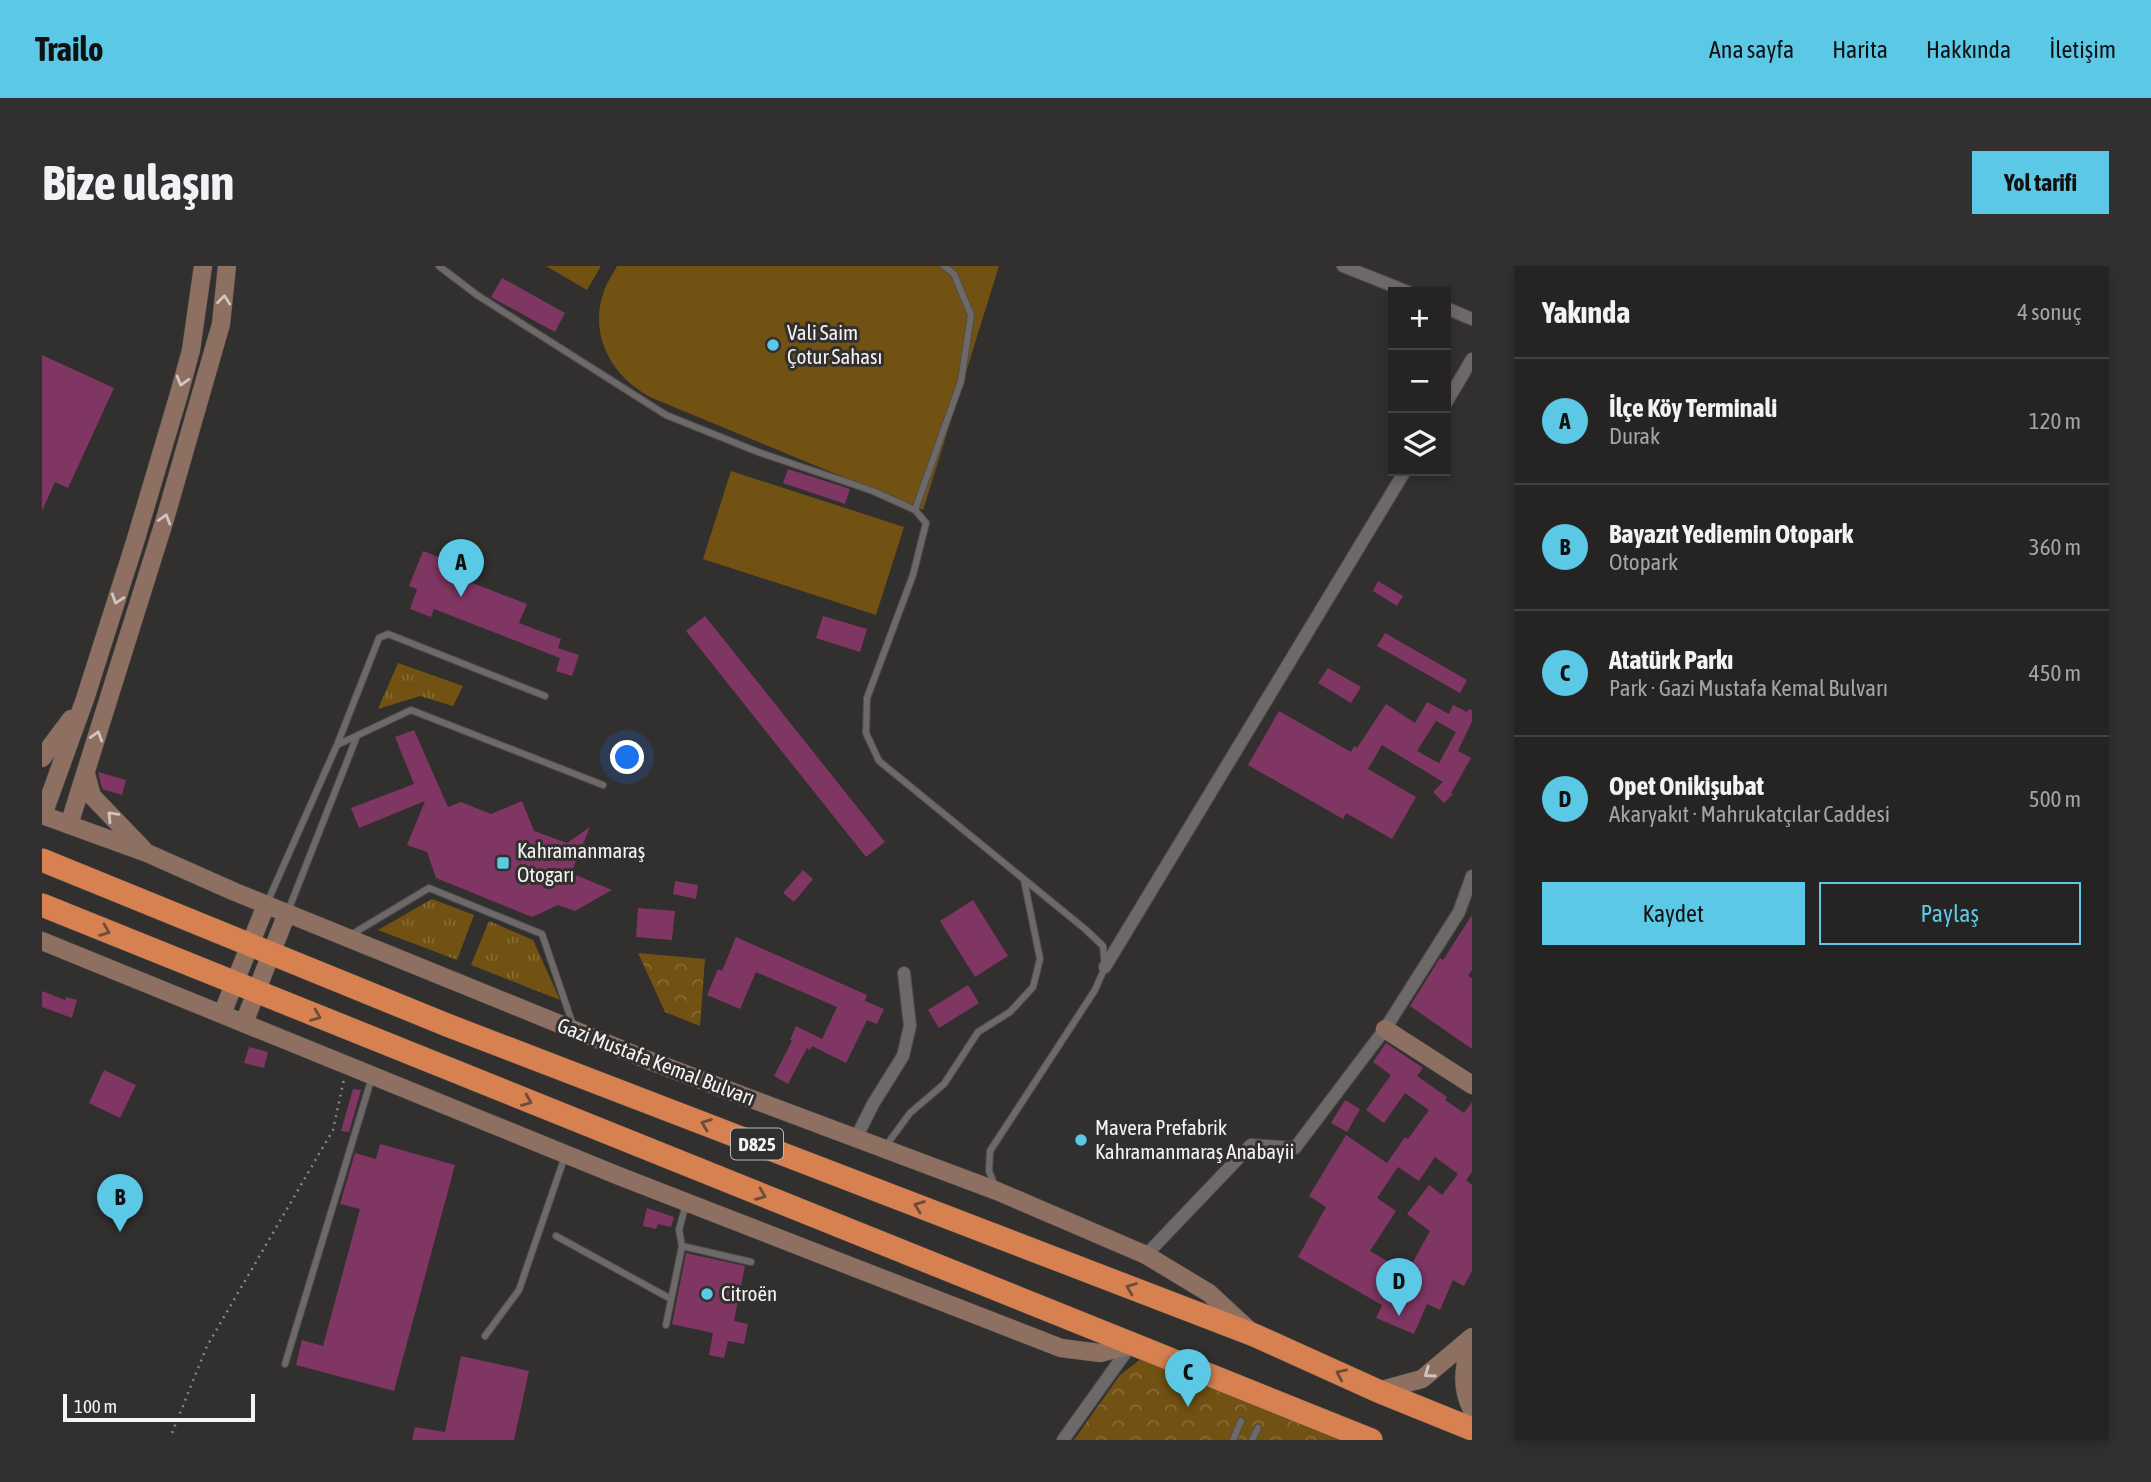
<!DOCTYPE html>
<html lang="tr">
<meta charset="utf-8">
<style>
body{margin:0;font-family:"Asap Condensed",sans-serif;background:#322f30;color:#f1f3f6}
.controls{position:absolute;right:21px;top:21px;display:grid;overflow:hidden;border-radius:0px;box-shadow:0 4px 10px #0003}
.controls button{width:63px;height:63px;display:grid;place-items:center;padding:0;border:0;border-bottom:2px solid #424041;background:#262323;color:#f1f3f6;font:35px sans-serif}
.scale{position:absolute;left:21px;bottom:18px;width:192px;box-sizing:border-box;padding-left:7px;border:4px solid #f5f3f3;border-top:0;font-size:19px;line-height:24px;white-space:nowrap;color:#f5f3f3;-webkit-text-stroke:5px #322f2f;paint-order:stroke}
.you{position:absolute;left:586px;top:492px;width:24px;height:24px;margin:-18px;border:5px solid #fff;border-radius:50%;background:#1a73e8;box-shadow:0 0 0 10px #1a73e833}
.badge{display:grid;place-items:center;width:46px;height:46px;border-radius:50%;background:#5bc8e6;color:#111;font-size:23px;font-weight:700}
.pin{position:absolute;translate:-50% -58px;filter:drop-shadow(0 2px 4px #0008)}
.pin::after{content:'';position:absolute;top:37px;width:24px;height:21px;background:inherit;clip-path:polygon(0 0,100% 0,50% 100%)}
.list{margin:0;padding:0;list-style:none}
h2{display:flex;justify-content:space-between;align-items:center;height:91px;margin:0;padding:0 28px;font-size:30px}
h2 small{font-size:23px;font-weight:400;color:#a4a4a6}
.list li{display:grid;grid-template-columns:46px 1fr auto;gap:21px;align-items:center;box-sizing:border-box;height:126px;padding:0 28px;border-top:2px solid #424041}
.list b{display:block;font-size:26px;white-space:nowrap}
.list p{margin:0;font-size:23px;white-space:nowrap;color:#a4a4a6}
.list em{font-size:23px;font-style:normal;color:#a4a4a6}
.actions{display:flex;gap:14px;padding:21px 28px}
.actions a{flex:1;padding:16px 0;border:2px solid #5bc8e6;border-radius:0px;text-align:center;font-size:24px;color:#5bc8e6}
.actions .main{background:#5bc8e6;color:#111}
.icon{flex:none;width:38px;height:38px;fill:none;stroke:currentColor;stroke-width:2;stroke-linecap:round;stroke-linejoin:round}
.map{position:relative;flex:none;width:1430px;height:1174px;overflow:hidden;border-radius:0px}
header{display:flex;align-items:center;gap:42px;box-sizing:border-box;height:98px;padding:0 35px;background:#5bc8e6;color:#111}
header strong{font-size:33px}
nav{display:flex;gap:38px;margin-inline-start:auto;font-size:24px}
.intro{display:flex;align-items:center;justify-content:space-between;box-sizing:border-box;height:168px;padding:0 42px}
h1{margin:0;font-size:49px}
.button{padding:18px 32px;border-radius:0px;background:#5bc8e6;color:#111;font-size:24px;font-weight:700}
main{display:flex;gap:42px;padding:0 42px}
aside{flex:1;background:#262323;border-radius:0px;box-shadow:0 4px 10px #0003}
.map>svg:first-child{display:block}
.grass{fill:url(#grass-tufts)}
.park{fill:url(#park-crowns)}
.pitch{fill:#725212}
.building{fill:#803663;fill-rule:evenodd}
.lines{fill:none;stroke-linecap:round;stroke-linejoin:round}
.lane-casing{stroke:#4f4c4c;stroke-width:8}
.street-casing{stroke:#4f4c4c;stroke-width:14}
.secondary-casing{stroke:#4f4c4c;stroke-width:19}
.highway-casing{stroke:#4f4c4c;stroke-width:24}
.path{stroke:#888686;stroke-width:2.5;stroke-dasharray:2 5;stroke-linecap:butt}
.lane{stroke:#6d6969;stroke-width:6}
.street{stroke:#6d6969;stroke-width:12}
.secondary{stroke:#8d7062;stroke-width:18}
.highway{stroke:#d78151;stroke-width:23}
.oneway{stroke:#d1c5c0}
.oneway2{stroke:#6c4c3b}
.poi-dot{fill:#5bc8e6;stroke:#322f2f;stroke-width:2.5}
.labels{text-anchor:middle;stroke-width:6;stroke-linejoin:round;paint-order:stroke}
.shield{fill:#322f2f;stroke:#bab8b8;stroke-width:2}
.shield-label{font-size:19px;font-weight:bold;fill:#f5f3f3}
.poi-label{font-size:21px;fill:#f5f3f3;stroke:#322f2f;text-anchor:start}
.street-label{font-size:21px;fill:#f5f3f3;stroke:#322f2f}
</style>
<header>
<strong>Trailo</strong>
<nav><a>Ana sayfa</a><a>Harita</a><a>Hakkında</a><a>İletişim</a></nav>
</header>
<div class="intro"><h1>Bize ulaşın</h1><a class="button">Yol tarifi</a></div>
<main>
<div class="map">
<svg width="1430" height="1174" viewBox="0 0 1430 1174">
<defs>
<pattern id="grass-tufts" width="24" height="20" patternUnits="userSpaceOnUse" patternTransform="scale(1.75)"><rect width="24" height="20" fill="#725212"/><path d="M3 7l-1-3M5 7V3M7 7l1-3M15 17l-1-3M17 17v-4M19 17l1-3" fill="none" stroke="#876b35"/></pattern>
<pattern id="park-crowns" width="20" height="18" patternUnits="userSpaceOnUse" patternTransform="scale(1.75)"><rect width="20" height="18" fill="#725212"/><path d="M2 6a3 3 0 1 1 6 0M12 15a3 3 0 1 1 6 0" fill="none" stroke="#876b35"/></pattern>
</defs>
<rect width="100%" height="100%" fill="#322f2f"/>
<path class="grass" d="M356 397 421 420 411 440 378 430 336 443Z
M390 633 432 649 415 694 336 664Z
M447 655 491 674 518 734 429 699Z"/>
<path class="park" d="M596 687 663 693 658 760 623 746Z
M1104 1089 1322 1174H1032L1078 1109Z"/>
<path class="pitch" d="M504 0H559L545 24Z
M575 0H957L881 244 610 132C570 112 546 69 562 25 565 16 571 8 575 0Z
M689 205 862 261 834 349 661 293Z"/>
<path class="building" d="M460 12 523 47 513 66 449 31Z
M0 89 72 122 26 222 13 216 0 245Z
M746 203 808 223 803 238 741 217Z
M381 285 415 298 410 309 485 338 477 357 519 373 516 382 537 389 530 410 514 405 518 392 392 343 389 351 368 343 375 323 367 320Z
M1336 315 1361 330 1355 340 1331 325Z
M663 350 843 576 824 591 644 365Z
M781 350 825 363 818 386 774 372Z
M1343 367 1425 414 1418 427 1335 380Z
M1286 402 1319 421 1309 437 1276 417Z
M1385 436 1407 448 1411 439 1425 446 1427 443 1430 444V455L1416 485 1429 492 1409 527 1411 528 1402 537 1391 526 1401 516 1340 479 1326 503 1374 531 1350 573 1304 547 1301 553 1206 499 1237 445 1309 486 1312 480 1315 482 1344 438 1373 457ZM1394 455 1414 466 1397 497 1375 485Z
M372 464 406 541 419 536 449 548 480 535 492 565 525 577 548 561 529 607 570 624 533 645 516 639 490 651 394 612 385 586 365 579 383 535 317 562 309 542 372 518 353 471Z
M56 506 84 514 80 529 60 523Z
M761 604 771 613 752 636 741 627Z
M633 615 656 619 654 633 631 628Z
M931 634 966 690 933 711 898 655Z
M596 642 633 645 630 674 594 671Z
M1430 649V704L1426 710 1430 712V783L1368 740 1398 692 1401 694Z
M694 671 825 729 823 735 842 743 835 758 825 754 804 797 770 780 768 784 765 782 746 818 732 810 750 775 748 774 754 760 780 773 795 741 714 706 698 743 665 729 676 703 680 705Z
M926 719 937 737 897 762 886 744Z
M0 725 23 734 24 731 35 734 30 752 0 741Z
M1344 777 1381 802 1375 810 1405 831 1403 834 1422 847 1430 836V906L1424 914 1430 919V1005L1422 1020 1411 1014 1398 1044 1385 1038 1372 1068 1334 1052 1340 1039 1256 991 1284 941 1267 930 1304 869 1345 897 1363 871 1366 873 1387 844 1363 827 1342 857 1324 844 1349 809 1331 796ZM1393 891 1416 908 1400 929 1387 919 1365 948 1388 965 1367 1003 1353 997 1352 999 1328 985 1354 945 1335 932 1356 901 1377 915Z
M207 781 226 786 222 802 202 797Z
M62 804 94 819 78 852 47 837Z
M311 823 319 824 307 866 299 865Z
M1303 834 1318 843 1305 866 1289 857Z
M338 878 413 899 352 1125 254 1099 260 1074 281 1080 318 943 298 938 313 887 334 893Z
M605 942 632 951 629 961 616 958 614 963 601 960Z
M644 987 703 1000 692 1055 706 1058 702 1078 686 1075 682 1092 667 1089 671 1067 630 1058Z
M419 1090 487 1105 472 1174H370L373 1161 403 1166Z"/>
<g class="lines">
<g class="lane-casing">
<path id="lane" d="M397 0 435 29 624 149 716 186 831 225 873 244
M902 0 912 8 929 49 919 115 873 244 884 257 871 309 825 432 824 467 837 495 1043 663 1061 680 1063 701 1053 724 948 885 947 905 953 920
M295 479 369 444 561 519
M225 637 295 479 337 372 346 368 503 430
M246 645 315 470
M307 670 387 622 500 668 531 759
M843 881 868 847 902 818 936 766 968 746 991 721 998 693 982 614
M514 970 629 1033
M640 980 709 996
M624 1059 640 980 637 964 644 938
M443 1070 477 1024 523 890
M243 1098 330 811
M1191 1174 1199 1155
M1210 1174 1216 1162"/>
</g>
<g class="street-casing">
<path id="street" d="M1301 0 1366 26
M1404 42 1430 53
M1404 137 1430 93
M1063 701 1363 205
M814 872 831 838 861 790 868 760 862 707
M1104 989 1209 879 1253 882 1343 763 1417 646 1430 610
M1021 1174 1089 1079"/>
</g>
<g class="secondary-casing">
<path id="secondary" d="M0 492 29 453
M44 508 50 530 102 584
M0 549 105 587 193 626 606 794 955 925 1104 989 1167 1027 1206 1063
M1 549 43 433 93 276 137 128 149 84 161 0
M27 559 123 253 179 58 185 0
M0 675 577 910 1019 1082 1058 1087 1089 1079
M180 748 224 639
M202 757 245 647
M1343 763 1430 819
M1429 1072C1423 1099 1417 1118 1430 1144
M1336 1125 1380 1113 1430 1071"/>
</g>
<g class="highway-casing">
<path id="highway" d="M0 594 405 759 1212 1069 1336 1125 1430 1163
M0 639 1329 1174"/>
</g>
<path class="path" d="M130 1167 165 1080 291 864 302 813"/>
<use href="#lane" class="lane"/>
<use href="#street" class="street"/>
<use href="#secondary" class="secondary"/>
<use href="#highway" class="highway"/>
</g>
<defs><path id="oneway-chevron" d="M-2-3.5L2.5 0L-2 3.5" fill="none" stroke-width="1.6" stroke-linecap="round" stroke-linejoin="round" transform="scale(1.75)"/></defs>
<g class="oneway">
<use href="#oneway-chevron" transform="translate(182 34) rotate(-84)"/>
<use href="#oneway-chevron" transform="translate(140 115) rotate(106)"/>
<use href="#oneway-chevron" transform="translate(123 253) rotate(-73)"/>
<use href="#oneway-chevron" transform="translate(75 333) rotate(108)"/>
<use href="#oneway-chevron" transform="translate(55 470) rotate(-73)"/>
<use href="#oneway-chevron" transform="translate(70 550) rotate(-134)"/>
<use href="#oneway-chevron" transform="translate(1387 1107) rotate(145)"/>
</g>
<g class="oneway2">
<use href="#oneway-chevron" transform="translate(63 665) rotate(22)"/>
<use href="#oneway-chevron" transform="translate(274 750) rotate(22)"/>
<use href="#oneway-chevron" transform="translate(485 835) rotate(22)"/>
<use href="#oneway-chevron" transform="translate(664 858) rotate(-159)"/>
<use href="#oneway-chevron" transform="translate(719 929) rotate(22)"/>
<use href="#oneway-chevron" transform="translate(877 940) rotate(-159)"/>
<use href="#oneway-chevron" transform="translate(1089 1022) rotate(-159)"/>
<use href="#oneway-chevron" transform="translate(1299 1108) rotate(-156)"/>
</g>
<g class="poi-dot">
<circle cx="731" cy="79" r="7"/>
<rect x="454" y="590" width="14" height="14" rx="3.5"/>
<circle cx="1039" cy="874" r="7"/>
<circle cx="665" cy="1028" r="7"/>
</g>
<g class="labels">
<rect class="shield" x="689" y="862.5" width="52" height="31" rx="5"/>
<g class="shield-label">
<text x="715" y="885">D825</text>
</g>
<g class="poi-label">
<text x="745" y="74">Vali Saim<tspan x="745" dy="24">Çotur Sahası</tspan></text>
<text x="475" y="592">Kahramanmaraş<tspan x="475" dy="24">Otogarı</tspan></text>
<text x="1053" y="869">Mavera Prefabrik<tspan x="1053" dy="24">Kahramanmaraş Anabayii</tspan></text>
<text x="679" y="1035">Citroën</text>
</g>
<g class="street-label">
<text transform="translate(614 796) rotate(21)" y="7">Gazi Mustafa Kemal Bulvarı</text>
</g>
</g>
</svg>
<div class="controls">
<button>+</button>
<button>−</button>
<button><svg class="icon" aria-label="layers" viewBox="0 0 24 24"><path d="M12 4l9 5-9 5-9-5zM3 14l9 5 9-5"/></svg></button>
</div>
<div class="scale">100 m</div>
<div class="you"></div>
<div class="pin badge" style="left:419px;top:331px">A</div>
<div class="pin badge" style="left:78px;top:966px">B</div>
<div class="pin badge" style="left:1146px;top:1141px">C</div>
<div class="pin badge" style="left:1357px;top:1050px">D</div>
</div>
<aside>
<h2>Yakında<small>4 sonuç</small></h2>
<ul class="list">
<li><span class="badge">A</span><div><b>İlçe Köy Terminali</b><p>Durak</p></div><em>120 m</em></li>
<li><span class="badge">B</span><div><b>Bayazıt Yediemin Otopark</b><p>Otopark</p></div><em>360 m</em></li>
<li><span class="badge">C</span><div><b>Atatürk Parkı</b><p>Park · Gazi Mustafa Kemal Bulvarı</p></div><em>450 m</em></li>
<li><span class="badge">D</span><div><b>Opet Onikişubat</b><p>Akaryakıt · Mahrukatçılar Caddesi</p></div><em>500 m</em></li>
</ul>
<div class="actions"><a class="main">Kaydet</a><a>Paylaş</a></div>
</aside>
</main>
